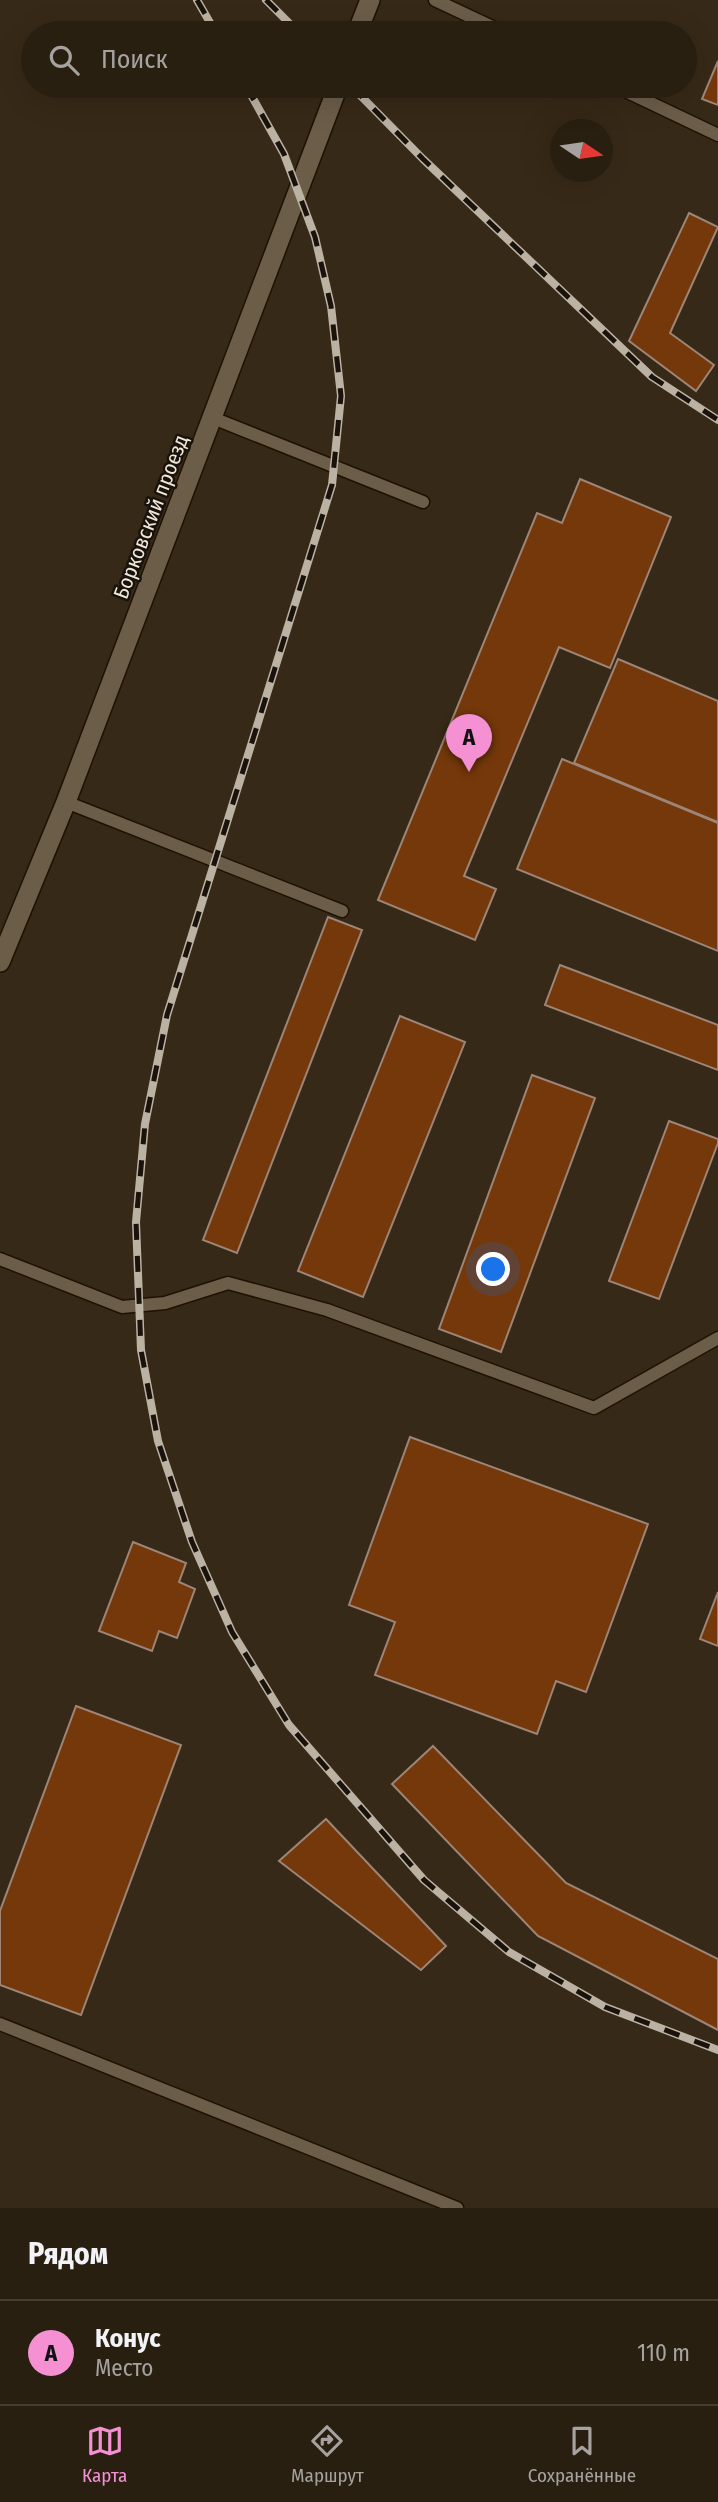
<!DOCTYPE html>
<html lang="ru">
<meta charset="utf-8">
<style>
body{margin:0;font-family:"Fira Sans Condensed",sans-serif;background:#31271a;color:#f1f3f6}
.compass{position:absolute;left:550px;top:119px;width:63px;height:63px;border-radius:50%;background:#291f11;box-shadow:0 7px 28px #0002;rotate:103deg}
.you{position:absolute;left:494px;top:1270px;width:24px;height:24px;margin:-18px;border:5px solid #fff;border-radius:50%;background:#1a73e8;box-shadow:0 0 0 10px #1a73e833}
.badge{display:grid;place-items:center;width:46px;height:46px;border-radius:50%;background:#f591d3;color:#111;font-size:23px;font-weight:700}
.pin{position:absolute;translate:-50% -58px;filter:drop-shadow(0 2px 4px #0008)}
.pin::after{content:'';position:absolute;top:37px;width:24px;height:21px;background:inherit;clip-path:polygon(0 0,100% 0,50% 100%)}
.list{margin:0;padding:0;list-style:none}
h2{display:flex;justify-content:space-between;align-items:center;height:91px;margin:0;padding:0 28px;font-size:30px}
h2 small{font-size:23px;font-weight:400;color:#a5a29f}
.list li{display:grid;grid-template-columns:46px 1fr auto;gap:21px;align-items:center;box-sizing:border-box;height:105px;padding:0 28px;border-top:2px solid #453d31}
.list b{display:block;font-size:26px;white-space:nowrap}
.list p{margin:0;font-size:23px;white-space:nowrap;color:#a5a29f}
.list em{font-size:23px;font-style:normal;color:#a5a29f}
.icon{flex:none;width:38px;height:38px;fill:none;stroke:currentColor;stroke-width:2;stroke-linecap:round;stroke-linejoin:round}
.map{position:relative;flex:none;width:718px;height:2208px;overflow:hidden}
.search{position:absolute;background:#291f11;box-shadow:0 7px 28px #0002;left:21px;right:21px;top:21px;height:77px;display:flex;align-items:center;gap:18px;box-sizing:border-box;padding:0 24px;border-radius:38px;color:#a5a29f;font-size:26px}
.sheet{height:196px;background:#291f11}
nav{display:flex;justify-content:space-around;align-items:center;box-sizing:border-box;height:98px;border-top:2px solid #453d31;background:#291f11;font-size:19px;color:#a5a29f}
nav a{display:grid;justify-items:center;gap:4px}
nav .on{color:#f591d3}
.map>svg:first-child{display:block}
.building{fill:#74380a;stroke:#9d8578;stroke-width:2}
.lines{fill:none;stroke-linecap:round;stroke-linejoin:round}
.service-casing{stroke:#1e1202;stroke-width:15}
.minor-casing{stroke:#1e1202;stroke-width:22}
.service{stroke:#6c5d49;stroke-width:12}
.minor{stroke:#6c5d49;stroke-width:19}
.rail-casing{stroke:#bcb2a4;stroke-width:8}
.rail{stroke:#19130b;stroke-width:5;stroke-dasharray:16;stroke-linecap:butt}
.labels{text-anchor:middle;stroke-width:5;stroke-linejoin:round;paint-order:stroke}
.street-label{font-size:21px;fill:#f1e8dc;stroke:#19130b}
</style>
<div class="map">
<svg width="718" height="2208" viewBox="0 0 718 2208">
<rect width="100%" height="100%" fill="#372917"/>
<path class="building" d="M718 61V105L702 99Z
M689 213 718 227 670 333 714 365 696 391 629 341Z
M580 479 671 517 610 668 559 647 464 876 496 889 475 940 378 900 537 513 562 523Z
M618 659 718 701V822L574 763Z
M562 759 718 823V951L517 869Z
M328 917 362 930 237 1253 203 1240Z
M560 965 718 1025V1070L545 1005Z
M400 1016 465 1042 363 1297 298 1271Z
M532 1075 595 1098 501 1352 439 1329Z
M669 1121 718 1139V1143L659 1299 609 1281Z
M410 1437 648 1524 586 1692 556 1681 537 1734 375 1675 395 1622 349 1605Z
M133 1542 186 1563 179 1582 195 1589 177 1638 159 1631 152 1651 99 1631Z
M718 1592V1646L700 1639Z
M76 1706 181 1745 81 2015 0 1985V1911Z
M433 1746 566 1883 718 1959V2030L538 1936 392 1784Z
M326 1819 446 1946 421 1970 279 1861Z"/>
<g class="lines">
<g class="service-casing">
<path id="service" d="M435 0 505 33
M615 86 718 135
M213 418 423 502
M66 802 342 911
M0 1259 122 1307 165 1303 228 1283 327 1310 594 1408 718 1338
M0 2024 457 2208"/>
</g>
<g class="minor-casing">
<path id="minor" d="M357 33 370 0
M0 962 66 802 338 86"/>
</g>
<use href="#service" class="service"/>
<use href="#minor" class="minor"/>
<g class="rail-casing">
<path id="rail" d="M197 0 216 33
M266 0 299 33
M246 86 284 154 315 237 331 306 341 396 332 485 167 1015 145 1124 136 1222 141 1350 158 1441 192 1542 232 1632 289 1725 424 1880 509 1952 605 2007 718 2050
M351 86 423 159 652 377 718 420"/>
</g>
<use href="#rail" class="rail"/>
</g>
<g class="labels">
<g class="street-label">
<text transform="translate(151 517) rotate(-69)" y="7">Борковский проезд</text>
</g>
</g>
</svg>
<svg class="compass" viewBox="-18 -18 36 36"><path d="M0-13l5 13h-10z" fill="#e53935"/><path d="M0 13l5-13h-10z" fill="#a5a29f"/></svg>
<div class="you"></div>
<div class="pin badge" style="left:469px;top:772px">A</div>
<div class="search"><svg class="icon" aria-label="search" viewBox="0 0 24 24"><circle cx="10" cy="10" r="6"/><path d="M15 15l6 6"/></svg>Поиск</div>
</div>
<section class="sheet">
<h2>Рядом<small></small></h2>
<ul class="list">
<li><span class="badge">A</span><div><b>Конус</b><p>Место</p></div><em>110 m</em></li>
</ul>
</section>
<nav>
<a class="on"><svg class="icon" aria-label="map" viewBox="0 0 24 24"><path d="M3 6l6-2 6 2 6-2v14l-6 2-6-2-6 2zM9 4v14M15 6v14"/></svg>Карта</a>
<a><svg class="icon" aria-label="directions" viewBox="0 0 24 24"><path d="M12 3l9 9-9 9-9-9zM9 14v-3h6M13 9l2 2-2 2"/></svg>Маршрут</a>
<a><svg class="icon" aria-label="saved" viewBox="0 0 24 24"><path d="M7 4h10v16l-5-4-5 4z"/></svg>Сохранённые</a>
</nav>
